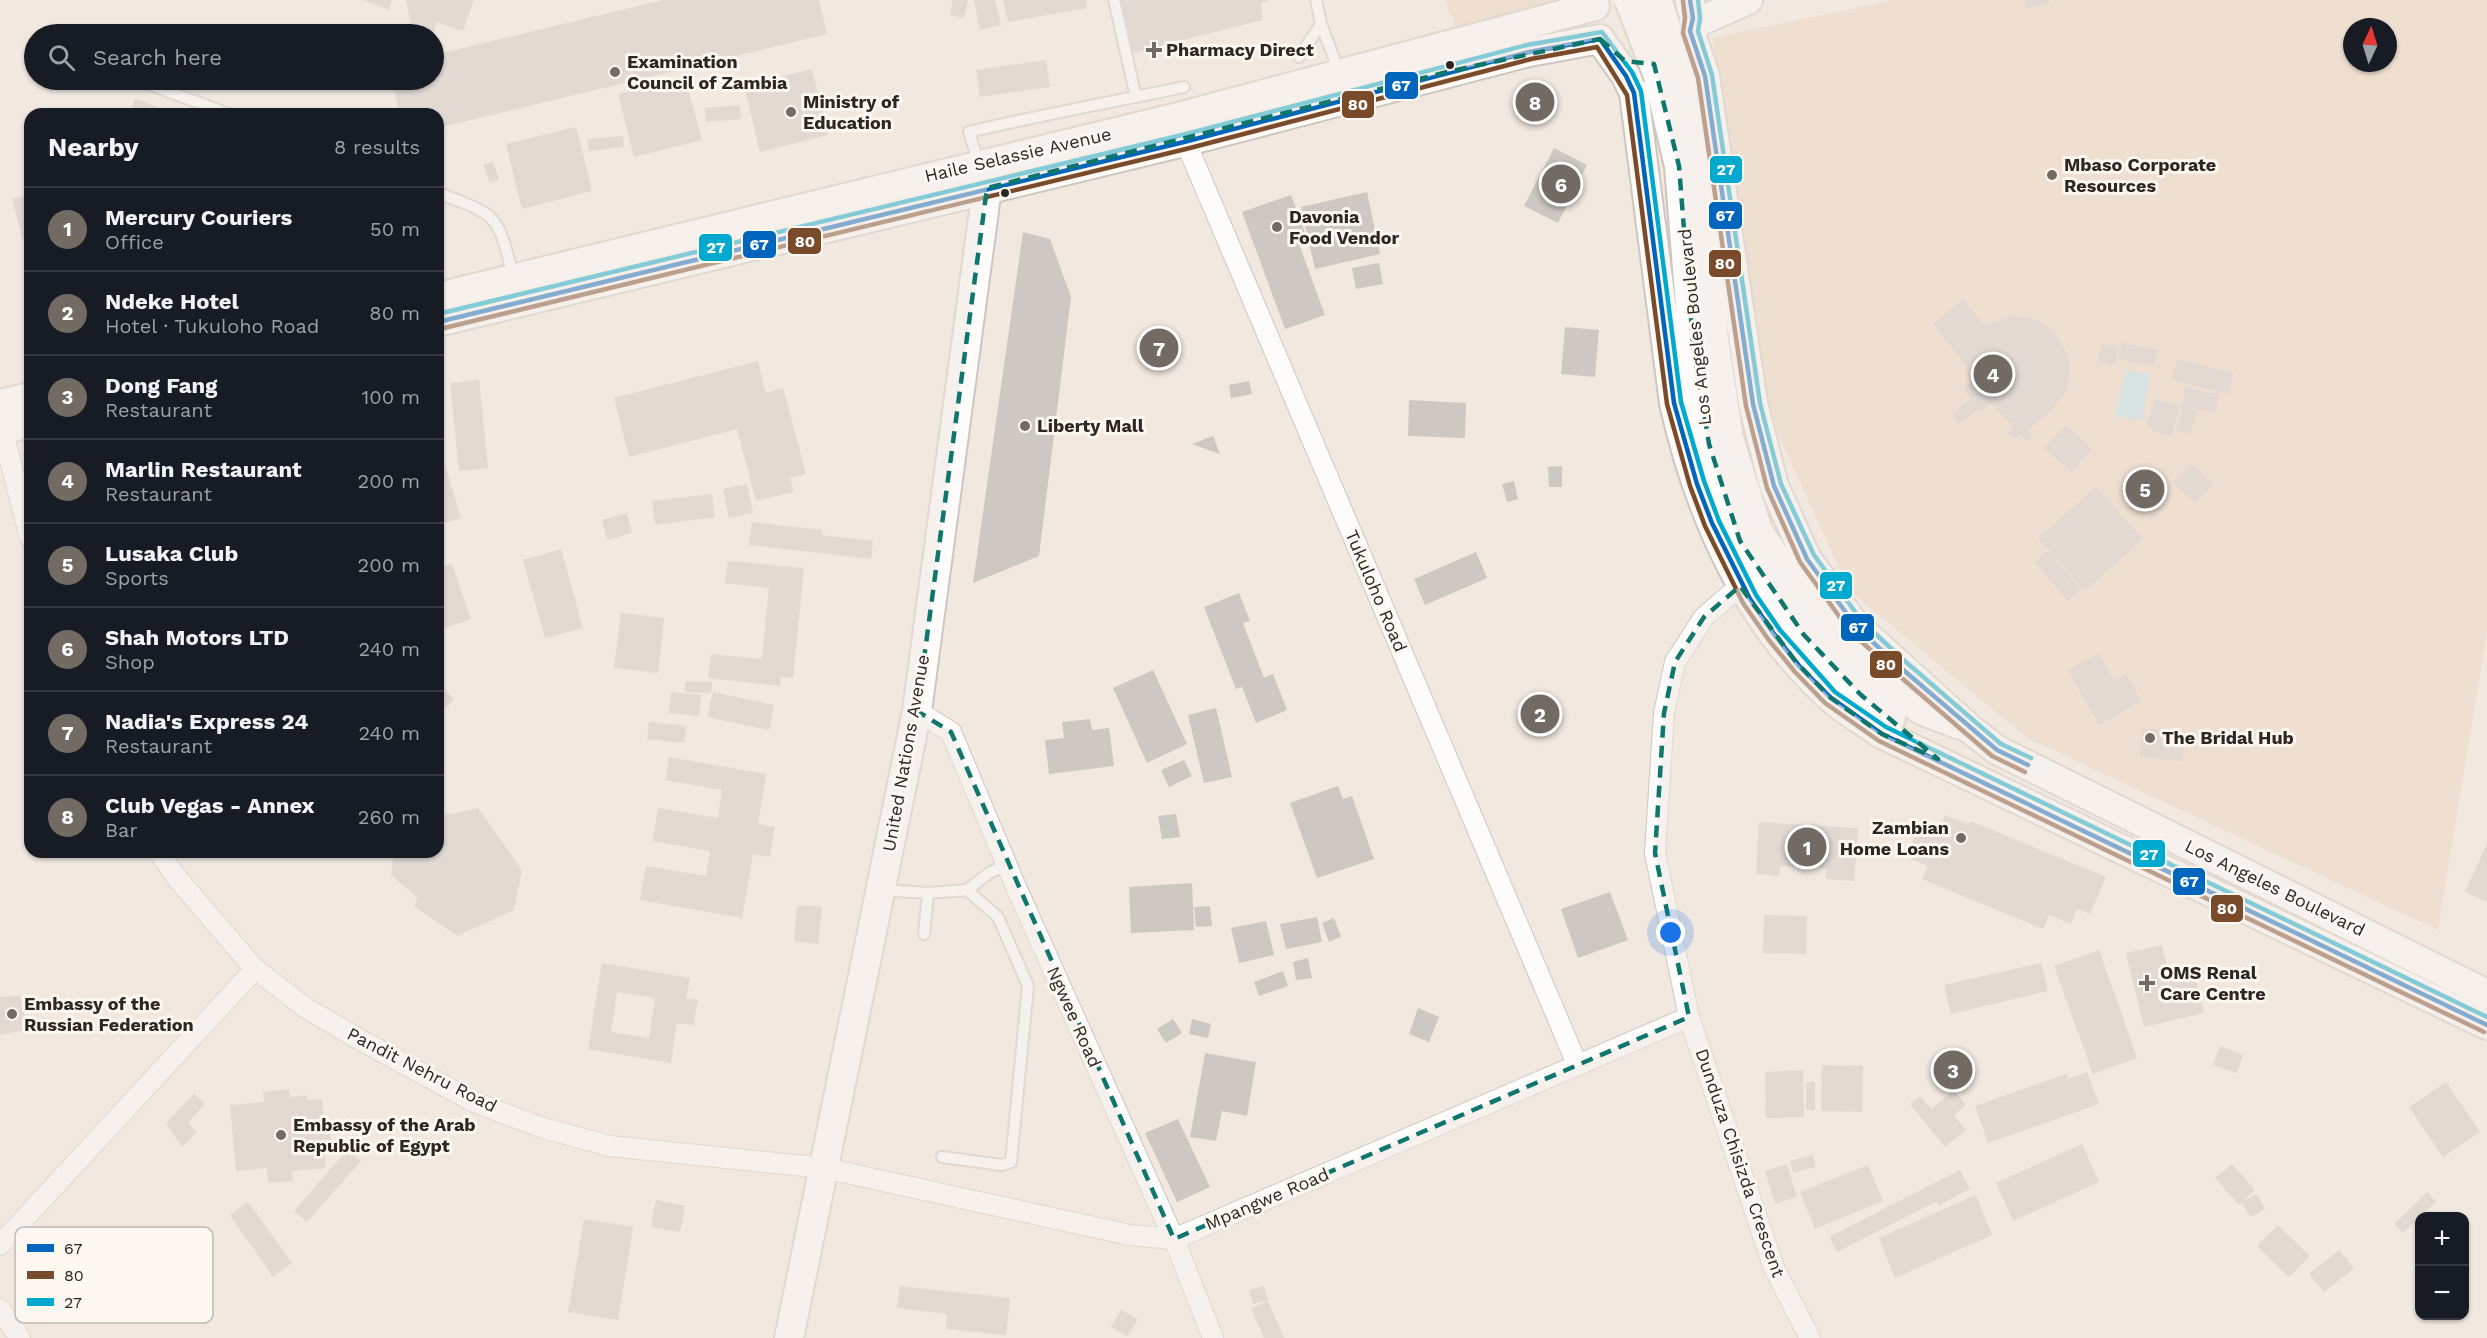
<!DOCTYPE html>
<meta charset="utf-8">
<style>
body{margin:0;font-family:"Work Sans",sans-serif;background:#20242c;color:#f1f3f6}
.controls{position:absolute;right:18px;bottom:18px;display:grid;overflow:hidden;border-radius:12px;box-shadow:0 2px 4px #0004}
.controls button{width:54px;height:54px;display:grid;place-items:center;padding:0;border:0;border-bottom:2px solid #363941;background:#171b24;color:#f1f3f6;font:30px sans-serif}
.compass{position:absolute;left:2343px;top:18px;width:54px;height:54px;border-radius:50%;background:#171b24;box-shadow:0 2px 4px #0004;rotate:4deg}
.you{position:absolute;left:1671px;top:933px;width:21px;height:21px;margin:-15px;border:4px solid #fff;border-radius:50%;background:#1a73e8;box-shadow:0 0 0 9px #1a73e833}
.badge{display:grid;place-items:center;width:39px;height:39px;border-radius:50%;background:#726b64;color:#fff;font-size:20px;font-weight:700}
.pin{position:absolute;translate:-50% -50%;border:3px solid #fff;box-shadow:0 2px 6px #0006}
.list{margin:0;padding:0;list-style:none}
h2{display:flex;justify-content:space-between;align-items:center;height:78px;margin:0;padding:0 24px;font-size:26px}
h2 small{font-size:20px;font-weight:400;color:#9ea1a6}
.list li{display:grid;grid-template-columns:39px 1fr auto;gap:18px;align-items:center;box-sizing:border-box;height:84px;padding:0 24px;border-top:2px solid #363941}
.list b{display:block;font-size:22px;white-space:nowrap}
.list p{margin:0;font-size:20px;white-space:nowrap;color:#9ea1a6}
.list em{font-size:20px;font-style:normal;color:#9ea1a6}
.icon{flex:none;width:33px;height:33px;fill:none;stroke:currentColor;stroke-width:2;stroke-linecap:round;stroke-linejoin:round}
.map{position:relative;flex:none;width:2487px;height:1338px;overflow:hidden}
.search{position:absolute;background:#171b24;box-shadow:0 2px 4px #0004;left:24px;top:24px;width:420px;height:66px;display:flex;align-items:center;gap:15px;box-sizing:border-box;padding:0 21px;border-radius:33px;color:#9ea1a6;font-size:22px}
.panel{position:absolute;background:#171b24;box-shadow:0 2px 4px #0004;left:24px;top:108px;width:420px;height:750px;border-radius:18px}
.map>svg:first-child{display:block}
.green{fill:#ead4bf;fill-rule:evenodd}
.water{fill:#b8dbe5}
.building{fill:#cec8c2;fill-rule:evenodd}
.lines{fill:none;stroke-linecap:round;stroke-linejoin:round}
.service-casing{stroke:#cdc7c0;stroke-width:14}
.minor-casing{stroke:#cdc7c0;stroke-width:22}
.secondary-casing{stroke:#cdc7c0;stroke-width:32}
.service{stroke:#fdfcfa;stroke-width:10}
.minor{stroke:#fdfcfa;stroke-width:20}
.secondary{stroke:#fdfcfa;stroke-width:28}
.secondary-bridge-casing{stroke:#cdc7c0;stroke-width:32;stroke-linecap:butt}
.secondary-bridge{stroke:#fdfcfa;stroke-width:28}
.bus-1-casing{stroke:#fdf7f1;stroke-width:9}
.bus-2-casing{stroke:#fdf7f1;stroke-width:9}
.bus-3-casing{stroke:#fdf7f1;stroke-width:9}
.bus-1{stroke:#0065bd;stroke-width:4.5}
.bus-2{stroke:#7a4b2a;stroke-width:4.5}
.bus-3{stroke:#00a9ce;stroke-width:4.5}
.marked{fill:none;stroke:#0f766e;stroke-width:4.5;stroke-dasharray:12 8;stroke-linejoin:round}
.poi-dot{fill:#726b64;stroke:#fdf7f1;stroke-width:2}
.bus-dot{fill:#2d2722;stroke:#fdf7f1;stroke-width:2}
.labels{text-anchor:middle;stroke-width:6;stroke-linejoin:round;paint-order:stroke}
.poi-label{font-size:18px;font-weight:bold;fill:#2d2722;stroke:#fdf7f1;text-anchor:start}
.street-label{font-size:18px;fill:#2d2722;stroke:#fdf7f1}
.key{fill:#fdf7f1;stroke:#bfb9b3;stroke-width:1.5}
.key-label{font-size:16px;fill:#2d2722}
.line-badge{stroke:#fdf7f1;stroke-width:2}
.badge-label{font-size:16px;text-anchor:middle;font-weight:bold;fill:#fff}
</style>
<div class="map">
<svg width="2487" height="1338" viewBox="0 0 2487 1338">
<rect width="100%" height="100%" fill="#f1e8e0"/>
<path class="green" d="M1445 0H1569L1459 35Z
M1894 0H2487V631L2438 930 2027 738 1850 591 1756 387 1712 38ZM2352 27H2388V63H2352Z"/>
<path class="water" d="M2126 370 2150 375 2141 421 2116 416Z"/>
<path class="building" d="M364 0H392L389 10Z
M406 0H474L463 31 436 22 434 34H413Z
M663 0H819L827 34 438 128V114H400L392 80H434V55Z
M953 0H968L964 18 950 15Z
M974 0H995L1001 25 980 30Z
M1003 0H1086L1087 8 1008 22Z
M1121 0H1267L1268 1 1261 2 1262 20 1133 53Z
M2025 0H2049L2050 3 2027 8Z
M1046 60 1050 87 980 97 976 70Z
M812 69 828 135 760 152 744 86Z
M685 78 702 140 634 157 618 94Z
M135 99 176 114H130Z
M740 105 741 119 706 122 705 108Z
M576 127 592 191 522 209 506 144Z
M623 136 624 147 589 151 587 139Z
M1554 148 1587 165 1558 223 1524 206Z
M493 161 499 180 490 183 483 165Z
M1367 192 1380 254 1315 269 1301 207Z
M30 195V238L22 239 12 199Z
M1291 195 1308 241 1299 244 1325 315 1285 329 1242 212Z
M1023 232 1050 239 1071 297 1039 556 973 583Z
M1379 263 1383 284 1356 289 1352 268Z
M1963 299 1985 326 2011 316 2034 319 2045 325 2054 332 2067 354 2070 366 2066 391 2051 411 2028 430 2033 436 2026 441 2021 435 2014 439 2008 433 2014 427 1991 404 1982 411 1980 408 1959 424 1952 415 1970 399 1963 389 1976 378 1933 324Z
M1565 327 1599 330 1595 377 1561 374Z
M2121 343 2157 350 2154 366 2118 359Z
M2102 344 2118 347 2115 365 2098 362Z
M2177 359 2234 373 2229 394 2172 380Z
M758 361 766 393 783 388 806 474 790 478 794 492 756 501 737 429 629 457 614 398Z
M479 380 488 468 459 471 450 383Z
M1249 381 1252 394 1231 398 1229 385Z
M2185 388 2218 394 2216 412 2182 406Z
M2155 399 2180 407 2171 436 2146 428Z
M1409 400 1466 403 1465 438 1408 436Z
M2183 406 2197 411 2190 434 2176 430Z
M2066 425 2092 450 2071 472 2044 448Z
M1213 436 1220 454 1192 444Z
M2192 464 2213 484 2195 503 2173 483Z
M445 465 461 518 438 525V467Z
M1562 466V487H1549L1548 467Z
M1514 481 1518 499 1507 502 1502 484Z
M747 484 753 513 729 518 723 489Z
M2096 487 2143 539 2085 591 2038 538Z
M712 494 715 517 655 525 652 501Z
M627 513 632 533 607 540 602 520Z
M752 522 823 530 822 535 873 541 871 559 749 545Z
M561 549 583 628 545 638 523 560Z
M2048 551 2081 590 2068 601 2035 562Z
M1476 552 1487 578 1425 605 1414 579Z
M728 561 804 568 793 678 781 677 780 686 708 678 711 654 762 659 769 588 725 583Z
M452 564 471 619 445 628 438 608V568Z
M1239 593 1250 621 1243 623 1264 678 1273 674 1287 710 1256 723 1242 687 1236 689 1204 607Z
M621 613 664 618 658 673 614 668Z
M2099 653 2114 681 2126 674 2141 701 2099 725 2068 670Z
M1153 670 1187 744 1147 763 1113 688Z
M438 680 454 700 438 713Z
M685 681 712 682 711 693 685 692Z
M671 692 701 695 699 716 669 713Z
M713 692 774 705 769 730 707 717Z
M1216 708 1232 777 1204 783 1188 715Z
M1090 719 1092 730 1109 728 1114 766 1049 774 1045 740 1064 738 1062 722Z
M649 722 687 726 684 743 647 739Z
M2142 728 2185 732 2182 761 2140 757Z
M669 757 766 774 758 824 775 827 770 857 753 854 742 918 640 900 646 866 706 876 710 851 653 841 658 808 718 818 722 790 665 780Z
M1184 760 1192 776 1169 787 1161 770Z
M1338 786 1343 799 1352 796 1374 859 1317 878 1290 803Z
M478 808 522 870 514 910 457 936 414 906 418 898 391 875 394 852H438V817Z
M1176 814 1180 837 1162 839 1158 816Z
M1945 815 1968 824 1970 821 2106 877 2090 914 2077 909 2071 924 2049 915 2043 929 1922 879 1928 866 1906 857 1918 830 1936 837Z
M1759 822 1858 828 1854 881 1826 879V868L1780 866 1779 876 1756 874Z
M2487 843V902L2465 892Z
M1192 883 1194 930 1131 933 1129 887Z
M1610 892 1628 940 1578 958 1561 909Z
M797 905 822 907 818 944 794 941Z
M1210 906 1212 926 1196 927 1194 907Z
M1764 915 1807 916 1806 954 1763 953Z
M1317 917 1322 942 1286 949 1280 924Z
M1334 918 1341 937 1329 942 1322 923Z
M1266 921 1274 955 1239 963 1231 928Z
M2162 945 2170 978 2194 973 2204 1013 2144 1027 2126 953Z
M2099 950 2137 1058 2093 1074 2054 966Z
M1308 958 1312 978 1296 980 1293 962Z
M602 963 690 978 686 998 698 1000 693 1025 677 1023 671 1063 588 1049ZM617 992 655 998 649 1038 611 1032Z
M2041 963 2048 991 1951 1014 1944 985Z
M1283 971 1288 986 1259 996 1254 982Z
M20 996 28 1029 0 1035V997Z
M1418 1008 1439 1017 1429 1042 1409 1034Z
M1173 1019 1182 1033 1166 1043 1157 1029Z
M1192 1019 1211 1024 1208 1038 1189 1034Z
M2220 1046 2243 1055 2237 1073 2213 1065Z
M1205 1053 1256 1062 1247 1116 1222 1111 1216 1141 1190 1137Z
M1822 1065 1863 1066 1862 1112 1821 1111Z
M1803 1070 1804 1117 1766 1118 1765 1072Z
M2087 1072 2099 1104 1988 1143 1975 1106 2066 1074 2068 1079Z
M1806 1082H1815V1110H1806Z
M2446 1082 2480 1132 2443 1157 2409 1107Z
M289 1089 290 1097 307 1095V1100L322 1099 324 1123H329L332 1146 324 1147 326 1168 292 1171 293 1181 268 1183 267 1168 236 1171 230 1105 264 1102 263 1092Z
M1954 1090 1966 1105 1954 1115 1966 1130 1945 1147 1910 1104 1920 1096 1931 1109Z
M194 1094 205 1104 188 1123 197 1132 182 1147 166 1123Z
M1178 1119 1210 1187 1177 1202 1145 1133Z
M2082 1144 2099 1182 2013 1221 1996 1183Z
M348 1149 361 1161 307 1222 294 1211Z
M1813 1155 1816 1167 1793 1173 1790 1161Z
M1787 1164 1797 1197 1775 1204 1765 1171Z
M2232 1164 2255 1190 2239 1205 2215 1178Z
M1868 1165 1883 1201 1815 1229 1800 1192Z
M1960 1170 1970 1189 1939 1205 1937 1201 1837 1252 1829 1237Z
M2427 1192 2436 1202 2403 1233 2394 1224Z
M2257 1194 2265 1209 2250 1217 2242 1202Z
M1976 1195 1992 1235 1895 1278 1879 1238Z
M656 1200 685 1206 680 1232 651 1227Z
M248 1202 292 1263 273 1277 230 1215Z
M584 1219 633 1227 618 1320 568 1312Z
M2278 1225 2310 1256 2289 1277 2257 1246Z
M2339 1250 2354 1268 2324 1292 2309 1274Z
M900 1286 1010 1298 1006 1335 946 1329 947 1314 897 1308Z
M1264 1286 1268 1300 1253 1304 1249 1290Z
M1268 1301 1284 1338H1264L1251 1308Z
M1121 1310 1138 1319 1128 1336 1111 1327Z"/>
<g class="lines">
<g class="service-casing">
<path id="service" d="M1114 0 1136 97
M1316 0 1321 24 1340 74
M1299 57 1321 24
M137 80 229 114
M979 164 969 132C1040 115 1112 102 1184 87
M438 193C501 216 497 215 514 279
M881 890 928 893 967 890 998 917 1028 986 1011 1162 1002 1165 942 1157
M967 890 989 873 1007 865
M924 934 928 893"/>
</g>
<g class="minor-casing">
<path id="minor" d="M1181 131 1577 1064
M0 421 30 538
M1740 586 1704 617 1675 662 1664 713 1655 853 1689 1017 1774 1268 1810 1338
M917 711 951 732 1016 887 1174 1239 1213 1338
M159 852 176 877 255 969 306 1008 357 1038 474 1102 543 1128 610 1146 824 1168 1130 1235 1174 1239 1689 1017
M0 1245 255 969
M0 1309 20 1338"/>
</g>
<g class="secondary-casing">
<path id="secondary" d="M1692 25 1748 0
M1690 31 1705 76 1753 404 1774 486 1807 559 1855 625 1970 729 1997 750 2487 994
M1604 45 1626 76 1634 93 1674 403C1698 511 1746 621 1830 697 1845 711 1865 722 1882 734L2487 1025
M1682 47 1692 25 1690 0
M1680 68 1699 162 1714 340 1729 438 1758 531 1819 621 1875 679 1923 711 1960 725
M1658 76 1679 166 1693 344 1709 444 1740 541 1804 635 1861 695 1891 718
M438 297 1178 117 1595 6
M438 322 1184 142 1529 52 1600 39
M0 404 30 397
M0 430 30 423
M789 1338 917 711 987 188 981 171"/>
</g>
<use href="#service" class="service"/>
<use href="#minor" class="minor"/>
<use href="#secondary" class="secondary"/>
<g class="secondary-bridge-casing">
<path id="secondary-bridge" d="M1629 0 1658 76
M1657 0 1680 68"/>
</g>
<use href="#secondary-bridge" class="secondary-bridge"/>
<g class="bus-1-casing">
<path id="bus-1" d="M1690 0 1693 18 1690 31 1705 76 1753 404 1774 486 1807 559 1855 625 1894 662 1997 750 2028 765
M438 322 1184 142 1529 52 1600 39 1626 76 1634 93 1674 403 1697 484 1712 523 1750 599 1774 634 1800 667 1830 697 1882 734 2487 1025"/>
</g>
<g class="bus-2-casing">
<path id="bus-2" d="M1683 1 1685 18 1683 33 1698 78 1746 406 1767 488 1800 562 1849 630 1889 667 1992 756 2025 772
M440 329 1186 149 1531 59 1597 47 1627 95 1667 404 1690 486 1705 526 1743 603 1768 639 1795 672 1825 703 1879 741 2484 1032"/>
</g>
<g class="bus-3-casing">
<path id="bus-3" d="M1698 0 1700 18 1698 31 1712 75 1760 403 1781 484 1814 555 1861 620 1899 656 2001 744 2031 758
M438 314 1182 135 1527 45 1602 32 1632 72 1641 91 1681 402 1704 481 1719 521 1756 595 1780 630 1835 692 1886 727 2487 1017"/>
</g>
<use href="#bus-1" class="bus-1"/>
<use href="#bus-2" class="bus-2"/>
<use href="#bus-3" class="bus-3"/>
</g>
<path d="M0 0H2487V1338H0ZM1600 39 1625 61 1654 64 1679 166 1693 344 1709 444 1740 541 1804 635 1861 695 1938 759 1882 734 1831 698 1796 662 1740 586 1704 617 1675 662 1664 713 1655 853 1689 1017 1174 1239 951 732 917 711 987 188 1447 72Z" fill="#f1e8e0" fill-opacity=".55" fill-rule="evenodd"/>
<path class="marked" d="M1600 39 1625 61 1654 64 1679 166 1693 344 1709 444 1740 541 1804 635 1861 695 1938 759 1882 734 1831 698 1796 662 1740 586 1704 617 1675 662 1664 713 1655 853 1689 1017 1174 1239 951 732 917 711 987 188 1447 72Z"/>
<g class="poi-dot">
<path d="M1151 41h6v6h6v6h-6v6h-6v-6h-6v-6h6z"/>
<circle cx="615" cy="72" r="6"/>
<circle cx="791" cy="112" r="6"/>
<circle cx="2052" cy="175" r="6"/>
<circle cx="1277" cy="227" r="6"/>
<circle cx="1025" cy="426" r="6"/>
<circle cx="2150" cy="738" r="6"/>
<circle cx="1961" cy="838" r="6"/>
<path d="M2144 974h6v6h6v6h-6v6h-6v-6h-6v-6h6z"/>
<circle cx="12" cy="1014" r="6"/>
<circle cx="281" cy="1135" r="6"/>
</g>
<g class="bus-dot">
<circle cx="1450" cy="65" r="5"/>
<circle cx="1005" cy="193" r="5"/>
</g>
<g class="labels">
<g class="poi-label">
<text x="1166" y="56">Pharmacy Direct</text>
<text x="627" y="68">Examination<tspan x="627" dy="21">Council of Zambia</tspan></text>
<text x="803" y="108">Ministry of<tspan x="803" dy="21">Education</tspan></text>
<text x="2064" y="171">Mbaso Corporate<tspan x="2064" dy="21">Resources</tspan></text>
<text x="1289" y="223">Davonia<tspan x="1289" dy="21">Food Vendor</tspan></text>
<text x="1037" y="432">Liberty Mall</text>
<text x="2162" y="744">The Bridal Hub</text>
<text x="1949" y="834" text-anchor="end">Zambian<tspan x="1949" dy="21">Home Loans</tspan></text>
<text x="2160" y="979">OMS Renal<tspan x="2160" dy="21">Care Centre</tspan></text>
<text x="24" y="1010">Embassy of the<tspan x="24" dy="21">Russian Federation</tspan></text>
<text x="293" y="1131">Embassy of the Arab<tspan x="293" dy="21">Republic of Egypt</tspan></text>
</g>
<g class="street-label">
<text transform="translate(1018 155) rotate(-13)" y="6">Haile Selassie Avenue</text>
<text transform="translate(1695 327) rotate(-96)" y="6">Los Angeles Boulevard</text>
<text transform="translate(1376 591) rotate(67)" y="6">Tukuloho Road</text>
<text transform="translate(906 753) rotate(-80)" y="6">United Nations Avenue</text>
<text transform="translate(2275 888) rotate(26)" y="6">Los Angeles Boulevard</text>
<text transform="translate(1074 1017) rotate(66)" y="6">Ngwee Road</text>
<text transform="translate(422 1070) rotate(27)" y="6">Pandit Nehru Road</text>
<text transform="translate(1740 1163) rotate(71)" y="6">Dunduza Chisizda Crescent</text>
<text transform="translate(1267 1199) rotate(-23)" y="6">Mpangwe Road</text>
</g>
</g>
<rect x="15" y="1227" width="198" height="96" rx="9" class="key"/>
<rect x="27" y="1244" width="27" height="8" fill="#0065bd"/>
<rect x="27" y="1271" width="27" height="8" fill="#7a4b2a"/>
<rect x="27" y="1298" width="27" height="8" fill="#00a9ce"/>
<g class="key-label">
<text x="64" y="1254">67</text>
<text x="64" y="1281">80</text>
<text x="64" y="1308">27</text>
</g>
<g class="line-badge">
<rect x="1384" y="71" width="35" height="29" rx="6" fill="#0065bd"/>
<rect x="1341" y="90" width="34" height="29" rx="6" fill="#7a4b2a"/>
<rect x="1709" y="155" width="34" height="29" rx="6" fill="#00a9ce"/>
<rect x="1708" y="201" width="35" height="29" rx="6" fill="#0065bd"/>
<rect x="787" y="227" width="35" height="28" rx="6" fill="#7a4b2a"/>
<rect x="742" y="230" width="35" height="29" rx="6" fill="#0065bd"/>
<rect x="698" y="233" width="35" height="29" rx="6" fill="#00a9ce"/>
<rect x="1708" y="249" width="34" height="29" rx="6" fill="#7a4b2a"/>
<rect x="1819" y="571" width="34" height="29" rx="6" fill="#00a9ce"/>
<rect x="1840" y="613" width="35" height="29" rx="6" fill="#0065bd"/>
<rect x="1869" y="650" width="34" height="29" rx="6" fill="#7a4b2a"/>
<rect x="2132" y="839" width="34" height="29" rx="6" fill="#00a9ce"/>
<rect x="2172" y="867" width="34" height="29" rx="6" fill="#0065bd"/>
<rect x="2210" y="894" width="34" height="29" rx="6" fill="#7a4b2a"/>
</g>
<g class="badge-label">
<text x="1401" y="91">67</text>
<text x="1358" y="110">80</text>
<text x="1726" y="175">27</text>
<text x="1725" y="221">67</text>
<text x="805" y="247">80</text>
<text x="759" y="250">67</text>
<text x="716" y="253">27</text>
<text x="1725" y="269">80</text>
<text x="1836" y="591">27</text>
<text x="1858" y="633">67</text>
<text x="1886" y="670">80</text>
<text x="2149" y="860">27</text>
<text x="2189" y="887">67</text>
<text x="2227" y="914">80</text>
</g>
</svg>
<div class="controls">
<button>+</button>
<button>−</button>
</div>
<svg class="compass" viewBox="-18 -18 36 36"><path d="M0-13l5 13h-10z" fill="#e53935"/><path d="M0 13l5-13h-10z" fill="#9ea1a6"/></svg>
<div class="you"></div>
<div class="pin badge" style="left:1807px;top:847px">1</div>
<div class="pin badge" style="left:1540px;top:714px">2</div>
<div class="pin badge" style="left:1953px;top:1070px">3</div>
<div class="pin badge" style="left:1993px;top:374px">4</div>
<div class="pin badge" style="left:2145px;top:489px">5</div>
<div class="pin badge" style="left:1561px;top:184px">6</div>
<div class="pin badge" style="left:1159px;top:348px">7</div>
<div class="pin badge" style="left:1535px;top:102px">8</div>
<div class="search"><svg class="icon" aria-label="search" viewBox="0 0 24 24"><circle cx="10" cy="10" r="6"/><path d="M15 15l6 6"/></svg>Search here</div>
<section class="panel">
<h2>Nearby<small>8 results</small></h2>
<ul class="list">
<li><span class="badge">1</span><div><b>Mercury Couriers</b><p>Office</p></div><em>50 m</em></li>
<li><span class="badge">2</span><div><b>Ndeke Hotel</b><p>Hotel · Tukuloho Road</p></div><em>80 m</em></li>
<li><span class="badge">3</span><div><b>Dong Fang</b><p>Restaurant</p></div><em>100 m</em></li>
<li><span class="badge">4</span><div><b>Marlin Restaurant</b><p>Restaurant</p></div><em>200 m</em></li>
<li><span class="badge">5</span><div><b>Lusaka Club</b><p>Sports</p></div><em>200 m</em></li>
<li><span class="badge">6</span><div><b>Shah Motors LTD</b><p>Shop</p></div><em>240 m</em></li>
<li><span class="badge">7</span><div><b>Nadia's Express 24</b><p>Restaurant</p></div><em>240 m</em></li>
<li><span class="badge">8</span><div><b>Club Vegas - Annex</b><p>Bar</p></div><em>260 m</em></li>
</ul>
</section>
</div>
